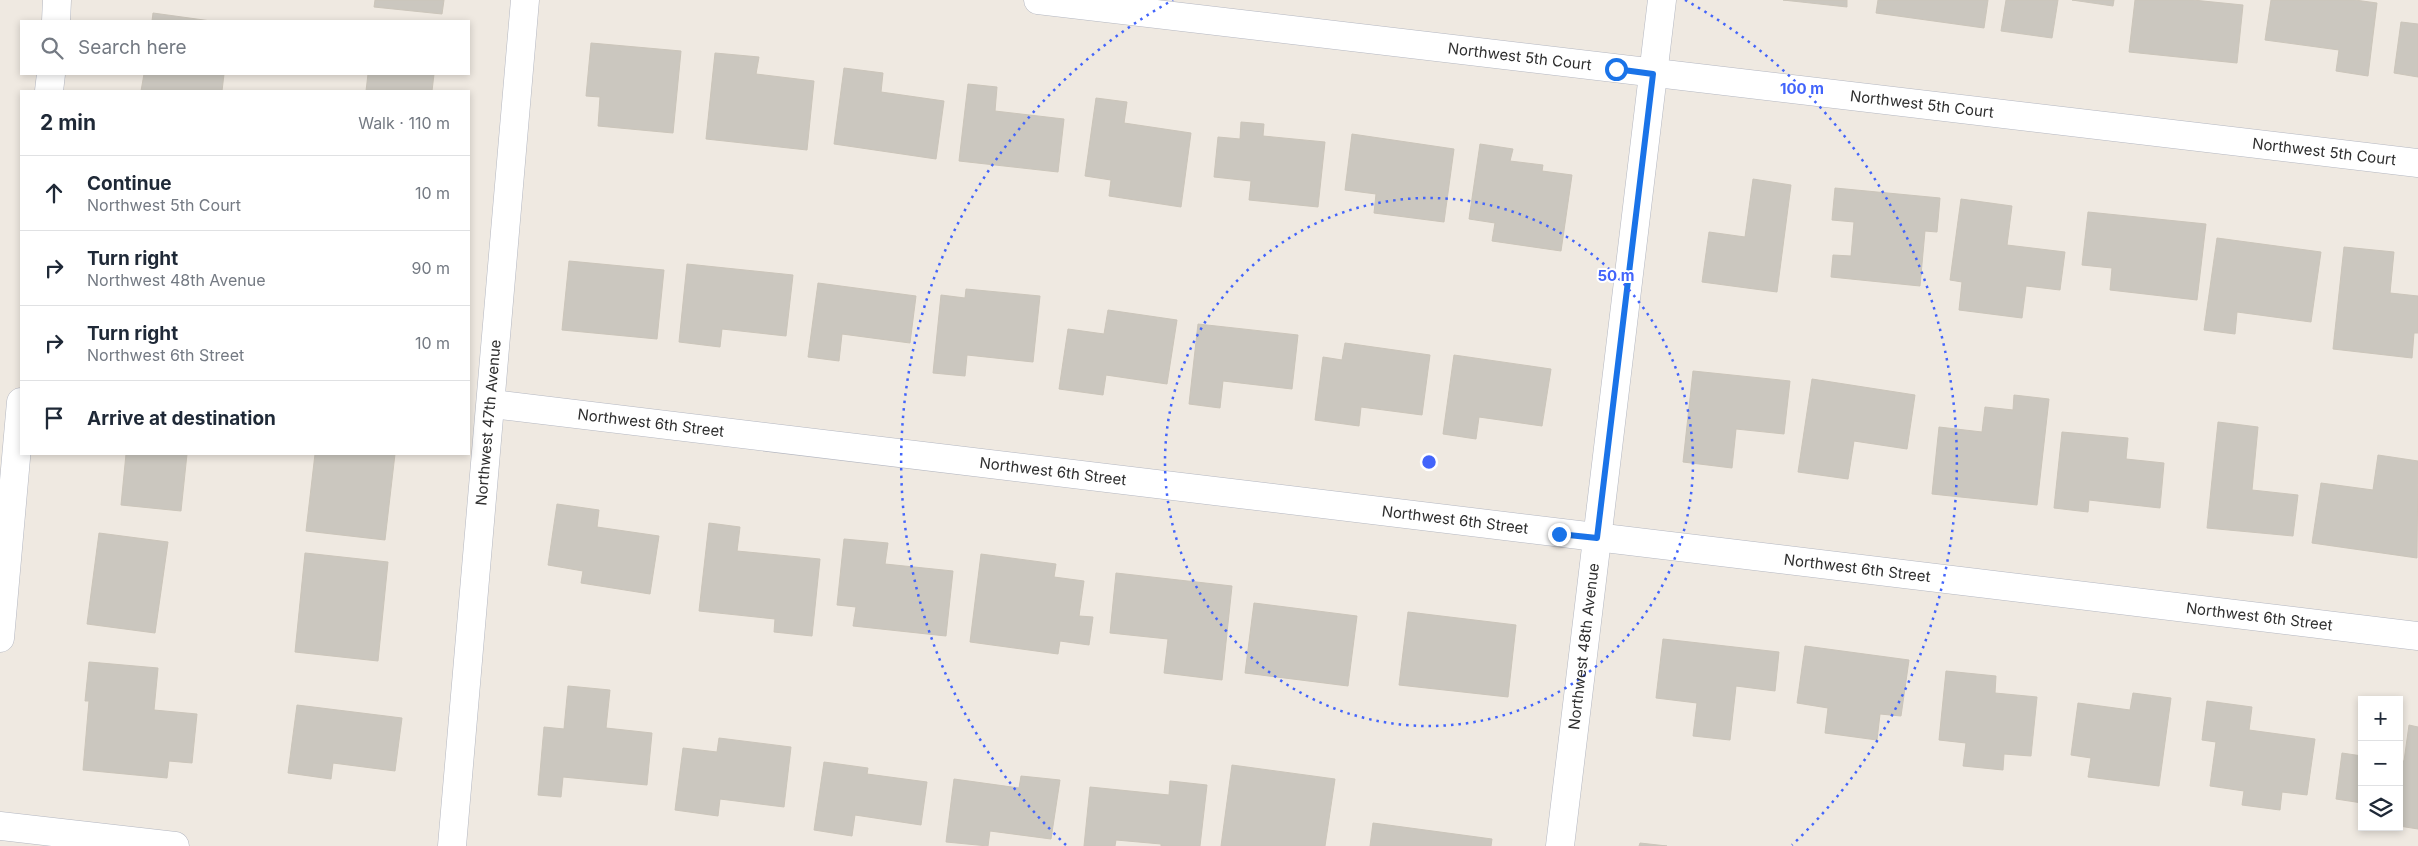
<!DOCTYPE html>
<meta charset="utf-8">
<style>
body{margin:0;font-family:Inter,sans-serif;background:#f6f6f7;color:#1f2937}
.controls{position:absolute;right:15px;bottom:15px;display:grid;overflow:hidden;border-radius:0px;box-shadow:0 2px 8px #0003}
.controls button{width:45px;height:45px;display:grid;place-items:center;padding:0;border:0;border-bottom:1px solid #e0e1e3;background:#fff;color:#1f2937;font:25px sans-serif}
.stop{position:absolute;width:15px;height:15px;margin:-11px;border:4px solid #1a73e8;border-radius:50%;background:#fff}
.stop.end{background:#1a73e8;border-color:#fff;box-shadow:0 1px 5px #0008}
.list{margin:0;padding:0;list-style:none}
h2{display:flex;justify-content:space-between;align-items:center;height:65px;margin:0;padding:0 20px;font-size:21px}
h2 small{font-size:16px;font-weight:400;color:#747a83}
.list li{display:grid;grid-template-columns:32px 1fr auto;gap:15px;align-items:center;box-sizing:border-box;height:75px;padding:0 20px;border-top:1px solid #e0e1e3}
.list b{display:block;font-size:19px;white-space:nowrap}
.list p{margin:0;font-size:16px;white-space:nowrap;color:#747a83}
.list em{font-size:16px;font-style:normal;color:#747a83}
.icon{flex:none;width:28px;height:28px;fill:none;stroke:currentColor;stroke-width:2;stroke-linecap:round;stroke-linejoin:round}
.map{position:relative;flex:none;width:2418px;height:846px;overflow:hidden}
.search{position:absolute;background:#fff;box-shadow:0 2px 8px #0003;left:20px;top:20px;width:450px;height:55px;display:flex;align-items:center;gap:12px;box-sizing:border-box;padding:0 18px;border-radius:0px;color:#747a83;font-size:19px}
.panel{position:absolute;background:#fff;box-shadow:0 2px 8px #0003;left:20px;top:90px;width:450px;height:365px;border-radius:0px}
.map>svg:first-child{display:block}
.building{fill:#cbc7bf;stroke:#cbc5ba}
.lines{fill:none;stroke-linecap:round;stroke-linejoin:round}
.street-casing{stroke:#b4b7c1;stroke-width:29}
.street{stroke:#fff;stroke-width:28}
.route{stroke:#1a73e8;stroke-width:6}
.ring{fill:none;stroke:#4264fb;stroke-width:2.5;stroke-dasharray:2.5 5}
.labels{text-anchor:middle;stroke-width:4;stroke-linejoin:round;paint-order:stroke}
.street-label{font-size:15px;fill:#2e2e2e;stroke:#fff}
.centre{fill:#4264fb;stroke:#fff;stroke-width:2.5}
.ring-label{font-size:15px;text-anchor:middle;font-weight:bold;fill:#4264fb;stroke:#fff;stroke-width:4;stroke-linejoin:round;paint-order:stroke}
</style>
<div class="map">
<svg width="2418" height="846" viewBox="0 0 2418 846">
<rect width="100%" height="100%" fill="#efe9e1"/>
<path class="building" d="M375 0H444L442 14 374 7Z
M1783 0H1847V7Z
M1878 0H1988L1984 28 1876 13Z
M2006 0H2058L2052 38 2001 31Z
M2072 0H2114L2113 6Z
M2135 0H2193L2243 5 2237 63 2129 52Z
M2271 0H2355L2377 3 2368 76 2336 71 2339 50 2265 40Z
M153 13 211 21H152Z
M2401 22 2418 24V77L2394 73Z
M591 43 681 51 673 133 598 126 600 97 586 96Z
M715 53 759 57 756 74 814 81 807 150 706 139Z
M844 68 883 73 881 92 944 101 936 159 834 144Z
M144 74H224L222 91H141Z
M368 74H434L432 91H366Z
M968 84 997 87 995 111 1064 119 1058 172 959 161Z
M1096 98 1127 102 1124 123 1191 133 1181 207 1109 196 1111 180 1085 176Z
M1241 122 1264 124 1263 136 1325 142 1318 207 1249 200 1251 181 1214 177 1218 137 1240 139Z
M1352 134 1454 149 1444 222 1374 213 1376 194 1345 190Z
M1480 144 1513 149 1510 161 1543 165 1542 171 1572 175 1561 251 1492 241 1495 223 1469 219Z
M1753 179 1791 185 1777 292 1702 282 1709 232 1745 237Z
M1835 188 1940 198 1937 232 1925 231 1920 286 1831 277 1833 255 1851 256 1854 222 1832 220Z
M1961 199 2012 206 2007 245 2065 252 2060 290 2026 286 2022 318 1959 310 1962 282 1950 280Z
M2088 212 2206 224 2197 300 2110 290 2112 268 2082 265Z
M2217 238 2321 252 2311 322 2237 312 2235 334 2204 330Z
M2344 247 2394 252 2390 293 2418 296V333H2414L2412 358 2333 349Z
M569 261 664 270 657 339 562 330Z
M687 264 793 275 786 336 722 329 720 347 679 342Z
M818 283 916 296 910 343 842 334 839 361 808 357Z
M966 289 1040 296 1033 362 967 355 965 376 933 373 941 295 965 298Z
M1108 310 1177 320 1167 384 1106 375 1103 395 1059 389 1068 329 1104 334Z
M1198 324 1298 335 1292 389 1223 381 1220 408 1189 404Z
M1345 343 1430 355 1422 415 1361 407 1359 426 1315 420 1323 357 1342 360Z
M1454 355 1551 369 1542 426 1479 417 1476 439 1443 434Z
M1693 371 1790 381 1784 434 1736 429 1732 468 1683 462Z
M1812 379 1915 395 1907 449 1854 441 1848 479 1798 472Z
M2014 395 2049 399 2037 505 1932 494 1939 427 1982 432 1985 407 2013 410Z
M2218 422 2258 427 2252 490 2298 495 2293 536 2207 528Z
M2062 432 2128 438 2126 459 2164 463 2160 508 2089 500 2088 512 2054 508Z
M126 454H187L181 511 121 505Z
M315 454H395L385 540 306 531Z
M2378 455 2418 461 2417 558 2312 543 2321 483 2373 490Z
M557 504 599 510 597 527 659 536 650 594 581 583 583 571 548 565Z
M709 523 740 527 737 551 820 559 812 636 774 632 775 619 699 611Z
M99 533 168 542 155 633 87 624Z
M844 539 888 543 885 564 953 571 946 636 853 626 856 607 837 605Z
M305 553 388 562 378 661 295 652Z
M981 554 1056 564 1054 577 1084 581 1079 616 1093 617 1089 645 1060 641 1058 654 970 642Z
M1116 573 1232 586 1222 680 1164 673 1168 639 1110 633Z
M1254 603 1357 616 1348 686 1245 673Z
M1408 612 1516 625 1508 697 1399 685Z
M1663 639 1779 652 1775 691 1736 686 1730 740 1693 736 1697 703 1656 698Z
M1805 646 1909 660 1901 716 1880 714 1877 740 1825 733 1828 708 1797 703Z
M89 662 158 668 154 710 197 714 192 763 169 761 167 778 83 770 89 701H85Z
M1946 671 1996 676 1995 693 2037 697 2031 756 2004 754 2003 770 1963 766 1966 743 1939 740Z
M568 686 610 690 606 728 652 733 647 785 563 777 561 797 538 795 544 727 564 729Z
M2133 693 2171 698 2159 786 2088 777 2091 758 2071 755 2078 703 2130 710Z
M2207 701 2252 707 2249 730 2315 739 2307 795 2282 792 2280 810 2242 805 2244 791 2210 786 2216 742 2202 740Z
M297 705 402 718 395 771 333 763 331 779 288 773Z
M2409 725 2418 727V829L2399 826V761H2404Z
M719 738 791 747 784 807 720 799 718 816 675 810 683 748 717 752Z
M2342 753 2362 756V803L2336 799Z
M824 762 868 768 867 774 927 782 921 825 855 815 852 836 814 830Z
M1232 765 1335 779 1325 846H1221Z
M1021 776 1060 780 1051 839 990 831 988 846 946 842 954 779 1019 788Z
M1170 781 1207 785 1200 846H1161V844L1116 840 1115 846H1084L1090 787 1169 795Z
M1373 823 1492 839 1491 846H1370Z
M1640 843 1667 846H1639Z"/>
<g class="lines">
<g class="street-casing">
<g id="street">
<path id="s1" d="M1038 0 2418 163"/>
<path d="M56 21 57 0"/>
<path d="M49 91 51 74"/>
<path id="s2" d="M492 404 2418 636"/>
<path d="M0 638 21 402"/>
<path d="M0 826 175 846"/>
<path id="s3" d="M452 846 525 0"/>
<path id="s4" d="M1560 846 1662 0"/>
</g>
</g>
<use href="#street" class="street"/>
</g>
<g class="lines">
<path class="route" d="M1559 534 1597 538 1653 74 1616 69"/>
</g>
<g class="ring">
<circle cx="1429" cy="462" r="264"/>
<path d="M1066 845A528 528 0 0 1 1173 0M1685 0A528 528 0 0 1 1792 845"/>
</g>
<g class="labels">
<g class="street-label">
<text dy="5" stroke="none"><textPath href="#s1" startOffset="485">Northwest 5th Court</textPath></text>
<text dy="5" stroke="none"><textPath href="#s1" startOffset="890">Northwest 5th Court</textPath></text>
<text dy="5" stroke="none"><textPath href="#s1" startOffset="1295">Northwest 5th Court</textPath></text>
<text dy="5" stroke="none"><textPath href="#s3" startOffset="425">Northwest 47th Avenue</textPath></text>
<text dy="5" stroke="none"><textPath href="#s2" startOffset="160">Northwest 6th Street</textPath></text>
<text dy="5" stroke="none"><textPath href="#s2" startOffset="565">Northwest 6th Street</textPath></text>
<text dy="5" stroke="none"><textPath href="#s2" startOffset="970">Northwest 6th Street</textPath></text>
<text dy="5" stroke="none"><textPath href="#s2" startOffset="1375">Northwest 6th Street</textPath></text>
<text dy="5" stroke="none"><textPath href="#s2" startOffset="1780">Northwest 6th Street</textPath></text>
<text dy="5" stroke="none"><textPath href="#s4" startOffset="201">Northwest 48th Avenue</textPath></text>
</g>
</g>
<circle cx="1429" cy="462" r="8" class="centre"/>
<g class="ring-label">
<text x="1802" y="94">100 m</text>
<text x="1616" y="281">50 m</text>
</g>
</svg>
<div class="controls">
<button>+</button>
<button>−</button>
<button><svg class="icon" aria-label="layers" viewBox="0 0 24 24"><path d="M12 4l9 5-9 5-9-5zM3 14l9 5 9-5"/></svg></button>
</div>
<div class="stop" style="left:1616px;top:69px"></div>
<div class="stop end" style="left:1559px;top:534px"></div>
<div class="search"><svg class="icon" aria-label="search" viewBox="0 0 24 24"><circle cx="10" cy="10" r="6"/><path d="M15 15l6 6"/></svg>Search here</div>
<section class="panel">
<h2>2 min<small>Walk · 110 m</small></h2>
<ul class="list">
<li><svg class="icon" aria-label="ahead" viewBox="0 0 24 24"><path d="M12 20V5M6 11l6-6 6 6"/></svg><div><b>Continue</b><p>Northwest 5th Court</p></div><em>10 m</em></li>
<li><svg class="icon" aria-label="right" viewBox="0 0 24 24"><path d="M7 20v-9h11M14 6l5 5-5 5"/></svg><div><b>Turn right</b><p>Northwest 48th Avenue</p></div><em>90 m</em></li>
<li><svg class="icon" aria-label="right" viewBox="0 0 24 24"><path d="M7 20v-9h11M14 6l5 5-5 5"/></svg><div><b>Turn right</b><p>Northwest 6th Street</p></div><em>10 m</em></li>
<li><svg class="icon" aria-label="arrive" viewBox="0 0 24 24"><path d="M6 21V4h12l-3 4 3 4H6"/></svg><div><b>Arrive at destination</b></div></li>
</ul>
</section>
</div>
